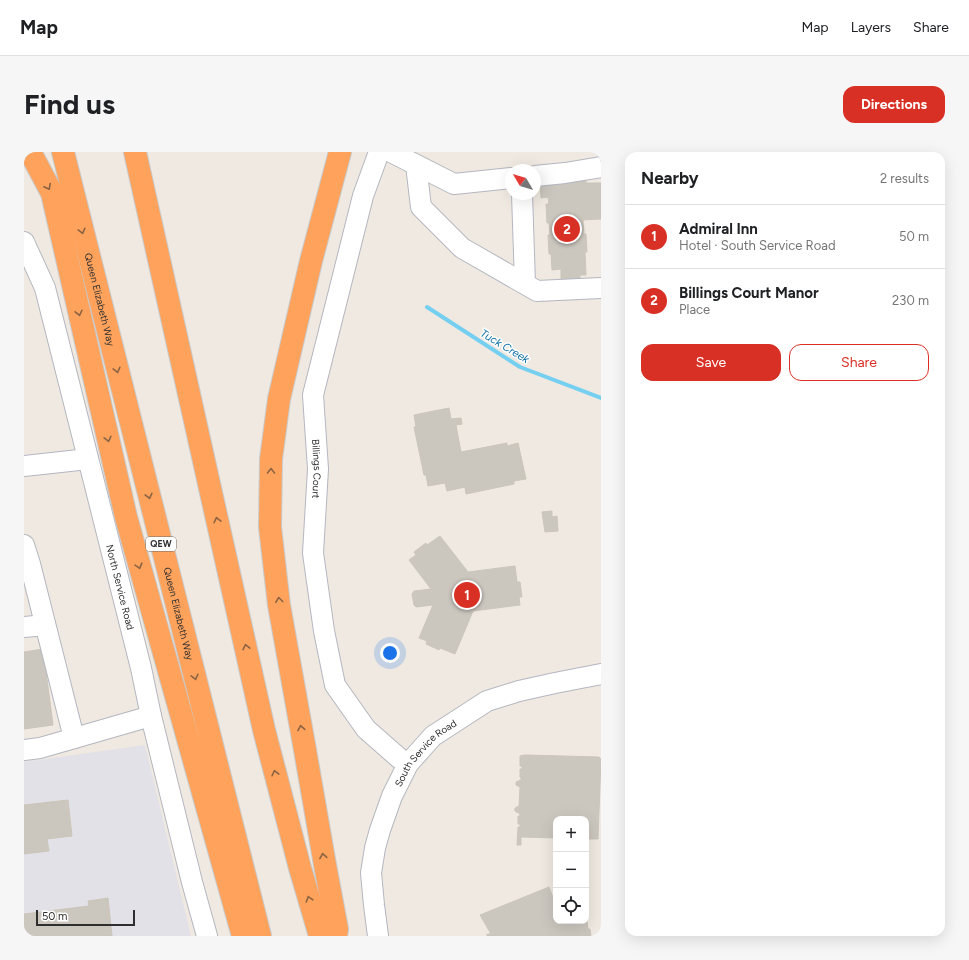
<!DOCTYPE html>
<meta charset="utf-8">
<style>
body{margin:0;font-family:Figtree,sans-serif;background:#f6f6f6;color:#202124}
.controls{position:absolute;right:12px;bottom:12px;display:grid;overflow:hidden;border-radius:8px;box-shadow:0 4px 16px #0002}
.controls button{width:36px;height:36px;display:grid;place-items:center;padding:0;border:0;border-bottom:1px solid #e0e0e0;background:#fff;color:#202124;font:20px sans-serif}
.compass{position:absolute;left:481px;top:12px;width:36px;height:36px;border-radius:50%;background:#fff;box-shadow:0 4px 16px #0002;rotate:308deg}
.scale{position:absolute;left:12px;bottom:10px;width:99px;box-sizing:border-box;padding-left:4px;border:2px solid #2e2e2e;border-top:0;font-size:11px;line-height:14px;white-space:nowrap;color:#2e2e2e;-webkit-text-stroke:3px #fff;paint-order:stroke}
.you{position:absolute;left:366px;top:501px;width:14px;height:14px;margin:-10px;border:3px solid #fff;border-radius:50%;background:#1a73e8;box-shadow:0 0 0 6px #1a73e833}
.badge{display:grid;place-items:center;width:26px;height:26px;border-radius:50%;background:#d93025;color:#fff;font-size:13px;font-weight:700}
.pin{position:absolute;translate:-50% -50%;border:2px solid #fff;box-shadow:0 1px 4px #0006}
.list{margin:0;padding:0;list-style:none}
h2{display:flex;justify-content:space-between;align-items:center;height:52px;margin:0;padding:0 16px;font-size:17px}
h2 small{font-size:13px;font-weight:400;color:#757577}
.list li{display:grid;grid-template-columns:26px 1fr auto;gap:12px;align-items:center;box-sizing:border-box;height:64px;padding:0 16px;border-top:1px solid #e0e0e0}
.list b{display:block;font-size:15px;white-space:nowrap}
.list p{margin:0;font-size:13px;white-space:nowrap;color:#757577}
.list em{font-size:13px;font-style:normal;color:#757577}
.actions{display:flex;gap:8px;padding:12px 16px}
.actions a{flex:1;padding:9px 0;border:1px solid #d93025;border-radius:12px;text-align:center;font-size:14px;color:#d93025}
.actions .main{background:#d93025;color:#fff}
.icon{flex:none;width:22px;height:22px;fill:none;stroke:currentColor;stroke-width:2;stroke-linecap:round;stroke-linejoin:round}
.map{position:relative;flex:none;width:577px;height:784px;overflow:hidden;border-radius:12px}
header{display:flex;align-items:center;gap:24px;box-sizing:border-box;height:56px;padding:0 20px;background:#fff;border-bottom:1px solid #e0e0e0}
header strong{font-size:19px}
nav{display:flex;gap:22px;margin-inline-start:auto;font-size:14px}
.intro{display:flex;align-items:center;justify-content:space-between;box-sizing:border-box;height:96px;padding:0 24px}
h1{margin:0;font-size:28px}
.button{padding:10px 18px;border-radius:12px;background:#d93025;color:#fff;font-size:14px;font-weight:700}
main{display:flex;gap:24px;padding:0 24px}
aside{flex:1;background:#fff;border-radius:12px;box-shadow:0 4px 16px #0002}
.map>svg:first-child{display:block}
.industrial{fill:#e3e1e8}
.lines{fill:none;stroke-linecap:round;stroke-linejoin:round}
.stream{stroke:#75cff0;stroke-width:4}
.building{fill:#cbc7bf;stroke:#cbc5ba}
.minor-casing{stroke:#b4b7c1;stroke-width:22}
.highway-casing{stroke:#c9c9c9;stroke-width:24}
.minor{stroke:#fff;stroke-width:20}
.highway{stroke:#ffa35c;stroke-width:22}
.oneway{stroke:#8c6343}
.labels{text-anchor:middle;stroke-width:3;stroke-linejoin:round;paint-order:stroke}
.shield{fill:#fff;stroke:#6d6d6d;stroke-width:1}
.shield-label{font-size:9px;font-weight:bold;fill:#2e2e2e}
.street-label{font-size:10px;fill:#2e2e2e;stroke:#fff}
.water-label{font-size:11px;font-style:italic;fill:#0d6fa3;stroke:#fff}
</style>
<header>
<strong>Map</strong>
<nav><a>Map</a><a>Layers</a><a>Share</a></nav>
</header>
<div class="intro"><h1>Find us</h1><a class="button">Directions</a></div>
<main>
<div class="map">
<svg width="577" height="784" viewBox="0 0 577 784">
<rect width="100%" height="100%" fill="#efe9e1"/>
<path class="industrial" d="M121 593 167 784H0V610Z"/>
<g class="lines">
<path class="stream" d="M403 155 496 215 577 246"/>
</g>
<path class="building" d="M562 26V31H577V67L559 68 560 82H562L563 100H561L562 123H556V126L537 127V117L528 118 527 102H525L524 83H526L525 71H523L522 52H525L524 45 517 46 516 33H528L527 27Z
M425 256 427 267 437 266 438 272 432 273 437 300 483 291V294L494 291 502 327 490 329V332L442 342 441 335 423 339 421 331 404 334 402 323H400L390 275H392L390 263Z
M528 359V365L533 364 534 379 521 380 518 360Z
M416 384 444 420 491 414 493 430H496L498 445H495L496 453 449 459 431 502 416 496 415 498 402 492 403 489 395 486 409 453 392 455 390 453 388 442 390 439 407 437 385 408 392 403 390 400 402 391 403 393Z
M19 497 29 573 0 577V500Z
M501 603 575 605 577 607 574 687H562V667H532V686L497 685V693H493L494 675H496V672H494V664H496V662L491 659V656L495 654 496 635 492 633V630L497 628V625H496V617H498V614H496V604Z
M44 648 48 684 23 687 25 699 0 702V653Z
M525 735 530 748H532V769H562V762L564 777H566L567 784H463V782H467L456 763Z
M84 746 88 784H0V762L65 754 64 749Z"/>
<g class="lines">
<g class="minor-casing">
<g id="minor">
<path id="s1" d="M355 0 339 44 289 243 294 317 289 401 300 479 311 533 342 577 375 606 384 612"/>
<path d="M367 0 430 32 487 26"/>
<path d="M392 13 397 55 438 96 513 139 577 136"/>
<path d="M511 24 541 21 577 15"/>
<path d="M498 42 501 132"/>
<path id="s2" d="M0 90 21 136 117 516 127 564 168 730 183 784"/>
<path d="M0 314 64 307"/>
<path d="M0 393 6 412 50 586"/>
<path d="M0 475 21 473"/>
<path d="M0 598 16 596 127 564"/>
<path id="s3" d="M354 784 350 753 347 721 351 696 356 678 368 644 384 612 409 584 463 549 495 539 531 531 577 522"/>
</g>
</g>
<g class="highway-casing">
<g id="highway">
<path d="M6 0 28 41 102 365 219 784"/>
<path id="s4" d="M39 0 236 784"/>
<path d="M111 0 240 578 276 716 296 784"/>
<path d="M312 784 313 777 301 713 281 598 255 453 246 375 247 307 255 247 287 109 316 0"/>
</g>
</g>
<use href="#minor" class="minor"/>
<use href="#highway" class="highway"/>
</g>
<defs><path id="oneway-chevron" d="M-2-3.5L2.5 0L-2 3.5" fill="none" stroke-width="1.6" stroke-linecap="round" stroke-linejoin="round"/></defs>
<g class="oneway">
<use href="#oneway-chevron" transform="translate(24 35) rotate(63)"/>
<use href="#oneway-chevron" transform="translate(58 79) rotate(76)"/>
<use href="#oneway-chevron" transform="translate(55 161) rotate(77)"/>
<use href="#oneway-chevron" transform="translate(93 218) rotate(76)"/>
<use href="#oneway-chevron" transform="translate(84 287) rotate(77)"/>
<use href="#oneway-chevron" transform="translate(247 319) rotate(-90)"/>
<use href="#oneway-chevron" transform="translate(125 344) rotate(76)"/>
<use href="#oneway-chevron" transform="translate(193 368) rotate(-103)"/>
<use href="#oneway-chevron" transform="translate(115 414) rotate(74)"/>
<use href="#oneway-chevron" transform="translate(255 448) rotate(-97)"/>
<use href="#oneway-chevron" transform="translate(222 495) rotate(-103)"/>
<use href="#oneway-chevron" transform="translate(171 525) rotate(76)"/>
<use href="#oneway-chevron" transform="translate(277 576) rotate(-100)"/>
<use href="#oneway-chevron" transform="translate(251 621) rotate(-104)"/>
<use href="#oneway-chevron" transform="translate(299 704) rotate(-100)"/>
<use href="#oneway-chevron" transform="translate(285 747) rotate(-107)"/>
</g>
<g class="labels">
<rect class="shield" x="122" y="385" width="30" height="14" rx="3"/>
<g class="shield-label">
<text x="137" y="395">QEW</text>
</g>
<g class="street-label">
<text dy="4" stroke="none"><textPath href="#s4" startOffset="152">Queen Elizabeth Way</textPath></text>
<text dy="4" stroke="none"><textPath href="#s1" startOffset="326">Billings Court</textPath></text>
<text dy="4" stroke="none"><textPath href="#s2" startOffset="359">North Service Road</textPath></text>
<text dy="4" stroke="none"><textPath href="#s4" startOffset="476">Queen Elizabeth Way</textPath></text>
<text dy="4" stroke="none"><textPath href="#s3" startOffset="199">South Service Road</textPath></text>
</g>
<g class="water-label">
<text transform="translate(481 194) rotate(31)" y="4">Tuck Creek</text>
</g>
</g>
</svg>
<div class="controls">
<button>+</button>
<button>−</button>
<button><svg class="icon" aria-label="locate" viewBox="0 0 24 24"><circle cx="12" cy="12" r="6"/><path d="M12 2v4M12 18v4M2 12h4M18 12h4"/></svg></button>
</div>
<svg class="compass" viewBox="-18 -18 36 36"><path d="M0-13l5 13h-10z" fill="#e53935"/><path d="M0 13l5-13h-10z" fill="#757577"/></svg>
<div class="scale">50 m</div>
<div class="you"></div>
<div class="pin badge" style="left:443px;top:443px">1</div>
<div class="pin badge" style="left:543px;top:77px">2</div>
</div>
<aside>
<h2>Nearby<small>2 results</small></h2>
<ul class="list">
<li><span class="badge">1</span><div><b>Admiral Inn</b><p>Hotel · South Service Road</p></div><em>50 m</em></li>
<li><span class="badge">2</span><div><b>Billings Court Manor</b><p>Place</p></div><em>230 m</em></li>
</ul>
<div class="actions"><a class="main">Save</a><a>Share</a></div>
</aside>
</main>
